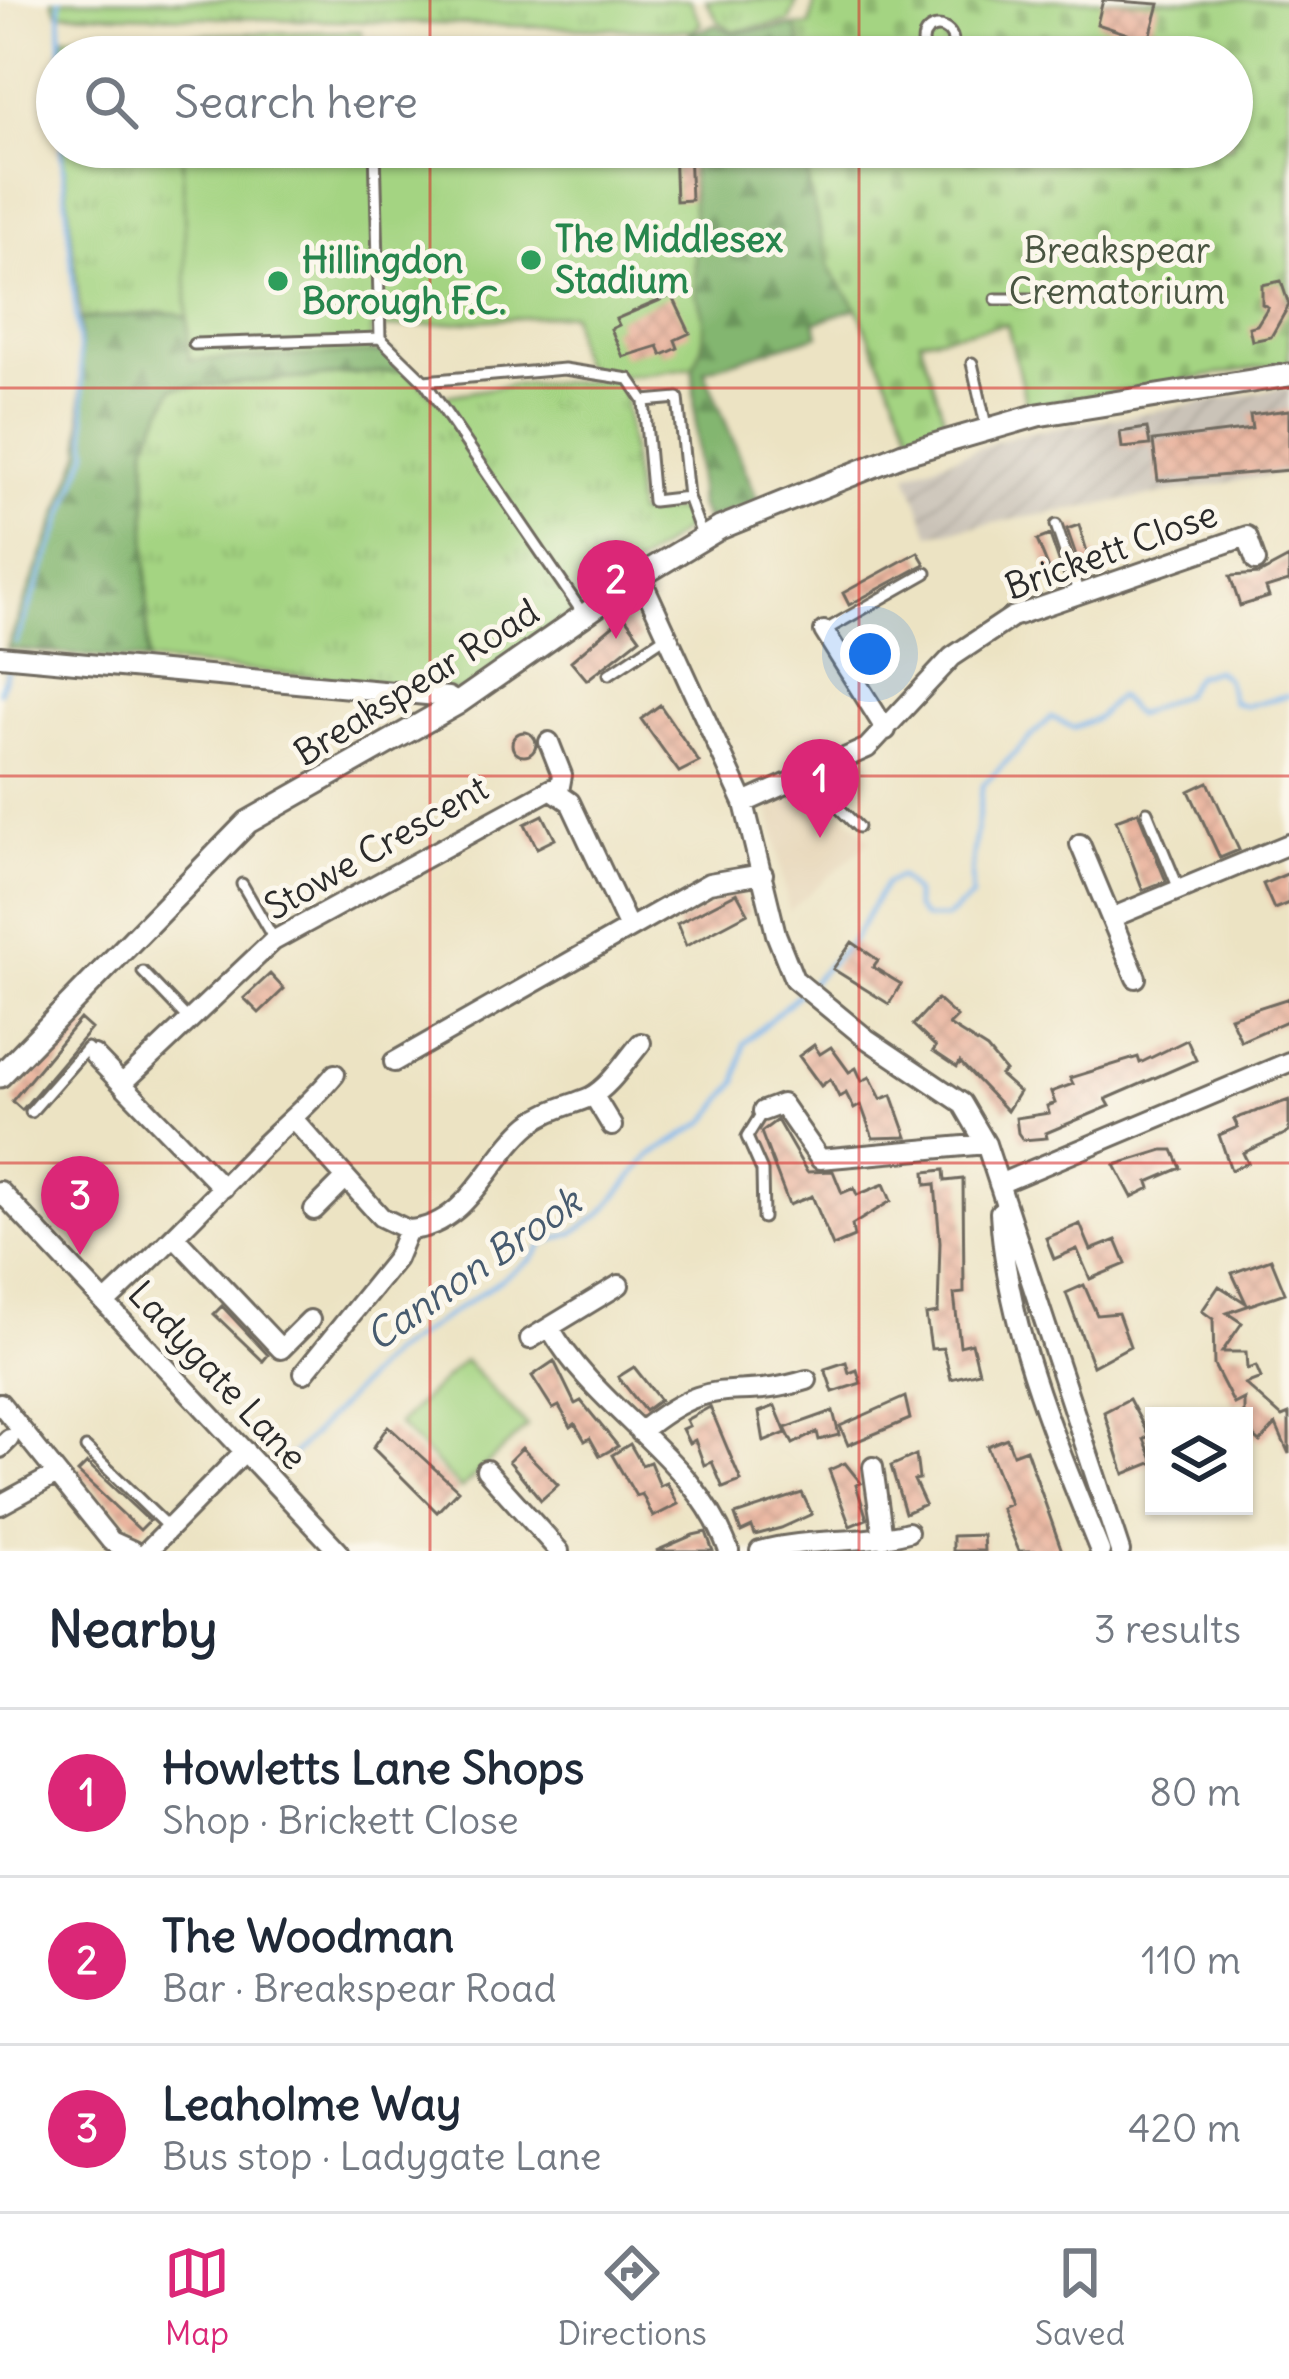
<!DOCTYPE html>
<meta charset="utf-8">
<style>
body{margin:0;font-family:Delius,sans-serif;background:#f6f6f7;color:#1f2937}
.controls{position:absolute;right:36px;bottom:36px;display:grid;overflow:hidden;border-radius:0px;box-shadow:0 3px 9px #0004}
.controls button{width:108px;height:108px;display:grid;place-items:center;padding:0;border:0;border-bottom:3px solid #e0e1e3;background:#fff;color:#1f2937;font:60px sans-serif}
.you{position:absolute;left:870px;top:654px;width:42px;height:42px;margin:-30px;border:9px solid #fff;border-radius:50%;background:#1a73e8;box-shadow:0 0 0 18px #1a73e833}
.badge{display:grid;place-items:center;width:78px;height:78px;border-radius:50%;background:#db2777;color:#fff;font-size:39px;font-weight:700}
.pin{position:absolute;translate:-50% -99px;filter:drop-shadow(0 3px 6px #0008)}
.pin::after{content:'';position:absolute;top:63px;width:42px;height:36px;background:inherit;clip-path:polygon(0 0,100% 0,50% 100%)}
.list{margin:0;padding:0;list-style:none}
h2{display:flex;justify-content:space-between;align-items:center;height:156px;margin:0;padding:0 48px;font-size:51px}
h2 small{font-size:39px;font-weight:400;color:#747a83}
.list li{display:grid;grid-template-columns:78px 1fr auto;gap:36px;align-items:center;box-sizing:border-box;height:168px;padding:0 48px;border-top:3px solid #e0e1e3}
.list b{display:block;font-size:45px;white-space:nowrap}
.list p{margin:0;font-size:39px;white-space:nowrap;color:#747a83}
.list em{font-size:39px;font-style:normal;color:#747a83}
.icon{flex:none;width:66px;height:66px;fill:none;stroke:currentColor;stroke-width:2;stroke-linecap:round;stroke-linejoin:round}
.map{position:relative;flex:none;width:1289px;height:1551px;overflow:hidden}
.search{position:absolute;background:#fff;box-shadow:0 3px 9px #0004;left:36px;right:36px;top:36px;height:132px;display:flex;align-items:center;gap:30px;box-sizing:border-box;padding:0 42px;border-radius:66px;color:#747a83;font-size:45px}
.sheet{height:660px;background:#fff}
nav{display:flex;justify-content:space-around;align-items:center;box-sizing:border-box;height:168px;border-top:3px solid #e0e1e3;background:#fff;font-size:33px;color:#747a83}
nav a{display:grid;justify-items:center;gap:6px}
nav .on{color:#db2777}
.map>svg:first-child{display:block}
.built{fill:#e6d5b7}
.industrial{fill:url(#industrial-furrows)}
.grass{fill:url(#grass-tufts);stroke:#688056;stroke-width:3}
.forest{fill:url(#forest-firs);stroke:#57704e;stroke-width:3}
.cemetery{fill:url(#cemetery-stones);stroke:#688056;stroke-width:3}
.pitch{fill:#a4d482;stroke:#688056;stroke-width:3}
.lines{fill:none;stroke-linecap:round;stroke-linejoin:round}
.stream{stroke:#7bb5ec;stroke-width:4.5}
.building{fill:url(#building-cross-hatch)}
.service-casing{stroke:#6f6b60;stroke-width:15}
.minor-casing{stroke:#6f6b60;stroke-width:24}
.tertiary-casing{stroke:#6f6b60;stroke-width:27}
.service{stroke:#fff;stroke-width:9}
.minor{stroke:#fff;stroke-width:18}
.tertiary{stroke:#fff;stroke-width:21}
.grid{fill:none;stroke:#d62828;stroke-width:3;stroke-opacity:0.55}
.leisure-dot{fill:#2e9e5b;stroke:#fbf7ec;stroke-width:4.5}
.labels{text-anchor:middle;stroke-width:10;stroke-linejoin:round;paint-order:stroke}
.leisure-label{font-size:36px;font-weight:bold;fill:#27864d;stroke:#fbf7ec;text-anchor:start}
.park-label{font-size:36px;fill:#495541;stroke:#fbf7ec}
.street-label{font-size:36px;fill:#2b2b2b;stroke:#fbf7ec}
.water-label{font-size:39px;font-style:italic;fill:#475b6f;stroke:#fbf7ec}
</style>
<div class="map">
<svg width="1289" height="1551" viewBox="0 0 1289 1551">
<defs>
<pattern id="industrial-furrows" width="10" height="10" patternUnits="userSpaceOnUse" patternTransform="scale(3)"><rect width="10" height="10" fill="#cac3b8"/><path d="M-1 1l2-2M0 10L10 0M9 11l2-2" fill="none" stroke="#aea89e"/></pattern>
<pattern id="grass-tufts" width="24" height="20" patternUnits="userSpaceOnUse" patternTransform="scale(3)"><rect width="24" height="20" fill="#a4d482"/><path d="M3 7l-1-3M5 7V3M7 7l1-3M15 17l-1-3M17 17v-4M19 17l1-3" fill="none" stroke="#8db670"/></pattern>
<pattern id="forest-firs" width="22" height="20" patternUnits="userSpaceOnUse" patternTransform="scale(3)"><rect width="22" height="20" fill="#83b670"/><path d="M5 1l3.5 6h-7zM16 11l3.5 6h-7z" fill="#6b945c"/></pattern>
<pattern id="cemetery-stones" width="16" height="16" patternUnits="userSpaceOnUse" patternTransform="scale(3)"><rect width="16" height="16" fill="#a4d482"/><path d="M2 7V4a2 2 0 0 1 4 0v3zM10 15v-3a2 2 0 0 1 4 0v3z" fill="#8db670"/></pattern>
<pattern id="building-cross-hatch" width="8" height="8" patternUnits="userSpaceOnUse" patternTransform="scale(3)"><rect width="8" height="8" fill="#eab49e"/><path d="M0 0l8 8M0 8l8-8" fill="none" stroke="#c99b88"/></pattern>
</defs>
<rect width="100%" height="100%" fill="#fbf7ec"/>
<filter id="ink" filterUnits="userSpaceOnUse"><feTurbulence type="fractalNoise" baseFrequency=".00833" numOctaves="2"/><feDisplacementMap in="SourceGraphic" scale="24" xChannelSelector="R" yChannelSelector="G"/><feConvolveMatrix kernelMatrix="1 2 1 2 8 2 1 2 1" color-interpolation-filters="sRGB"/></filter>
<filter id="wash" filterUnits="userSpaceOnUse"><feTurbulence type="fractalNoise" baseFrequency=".004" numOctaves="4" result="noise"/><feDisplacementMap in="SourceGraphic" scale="48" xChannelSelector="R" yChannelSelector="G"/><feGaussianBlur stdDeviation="2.7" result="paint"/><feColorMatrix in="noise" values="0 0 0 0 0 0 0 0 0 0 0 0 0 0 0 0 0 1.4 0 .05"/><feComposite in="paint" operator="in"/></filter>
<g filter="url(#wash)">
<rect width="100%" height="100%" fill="#ece3c3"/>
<path class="built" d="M800 772 871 840 789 911 764 780Z"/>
<path class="industrial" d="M1289 387V472L930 534 907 474 1013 436Z"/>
<path class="grass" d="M52 0H690L701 24 692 31 58 13Z
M706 0H797L789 22 734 31 718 21Z
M179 35 180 57H63V37Z
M62 147H183L188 319 165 312 81 319Z
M406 370 435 398 510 385 623 380 637 514 685 510V530L465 691 147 661 146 443 173 388Z"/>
<path class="forest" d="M716 25 733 33 796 26 803 57H689L690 34Z
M691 147H806L809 187 831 272 857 308 815 322 819 335 704 370 758 501 706 520 699 505 693 367C704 345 709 317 696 295Z
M175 313 188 319 190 360 392 352 406 370 173 388 146 444 147 661 7 649 82 451 80 319Z"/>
<path class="cemetery" d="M815 0H1289V362L1027 407 1007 324 920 340 947 427 913 437 857 308 831 272 809 187 806 147H1232V57H803L796 26 810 25Z"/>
<path class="pitch" d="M361 31 363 57H180L179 35Z
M182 147H691L696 295C709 317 705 345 693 367 665 370 601 388 581 361 574 350 575 327 571 314L371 329V353L189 360Z
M464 1360 527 1426 461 1489 398 1424Z"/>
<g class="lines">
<path class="stream" d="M60 0 61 57
M16 643 88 451 61 147
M0 692 7 671
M809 984 854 939 885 884 899 876 915 893V907L924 918H946L972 897C968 857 980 825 982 786L1051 717 1074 728 1097 718 1118 696 1136 715 1184 694 1196 676 1216 670 1226 678 1233 702 1245 706 1289 695
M284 1464 390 1354 532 1259 544 1243 573 1233 601 1214 650 1156 707 1121 737 1081 744 1043 801 992"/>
</g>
<g id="blocks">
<path class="building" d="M1103 0 1159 4 1149 41 1097 24Z
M1067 44 1081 45 1106 57H1044Z
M674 147H689L691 200 676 201Z
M1281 281 1289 305 1271 337 1252 341 1249 327 1257 325 1268 307 1262 304V285Z
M672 295 690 333 675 340 678 348 662 355 658 346 623 357 611 329 619 325 616 319Z
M1289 410V470L1158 481 1153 441 1252 429 1250 415Z
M1147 428 1150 445 1122 448 1120 432Z
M1079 525 1088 555 1095 553 1101 571 1083 576 1067 529Z
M1050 535 1066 582 1056 586 1037 540Z
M918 552 925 564 849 605 843 593Z
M1289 558V581L1266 588 1269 597 1240 606 1230 576 1259 574Z
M624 616 640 638 587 680 571 661Z
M660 705 699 762 679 772 641 719Z
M512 744a12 12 0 1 1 24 0a12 12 0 1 1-24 0Z
M1208 782 1239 850 1220 858 1189 791Z
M1138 812 1166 881 1143 890 1116 820Z
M543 815 555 839 537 848 525 824Z
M1289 873V903L1274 909 1263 884Z
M737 893 748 913 686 946 677 924Z
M852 942 878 960 873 967 901 984 889 1004 833 969Z
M270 974 284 989 259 1013 244 998Z
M1289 998V1020L1241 1041 1230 1017Z
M937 999 957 1017 949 1025 987 1049 1005 1071 1000 1075 1019 1092 1007 1111 960 1062 957 1067 933 1051 936 1047 913 1025Z
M80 1019 91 1029 22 1110 12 1101Z
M1187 1040 1196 1060 1106 1099 1110 1106 1046 1133 1047 1138 1023 1140 1018 1133 1016 1118 1049 1113 1047 1106 1055 1103 1051 1092 1073 1084 1070 1078 1138 1057 1140 1063Z
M814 1045 820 1054 831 1047 849 1072 856 1068 862 1081 870 1077 881 1099 892 1095 907 1137 873 1138 861 1105 854 1109 846 1093 839 1097 830 1079 821 1086 799 1056Z
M1289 1100V1132L1243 1153 1248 1163 1231 1170 1219 1135 1238 1127 1234 1119Z
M777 1120 807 1172 833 1171 842 1193 854 1188 857 1195 884 1184 891 1201 852 1225 854 1237 833 1246 812 1196 789 1205 761 1132Z
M1163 1150H1173L1181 1168 1148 1182 1150 1188 1132 1197 1115 1165Z
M944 1170 945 1181 963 1179 964 1293 954 1294 960 1346 972 1343 979 1372 951 1379 943 1348 931 1349 926 1315 938 1313 940 1242 935 1184 926 1185 925 1172Z
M1080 1224 1091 1250 1116 1240 1126 1264 1090 1279 1077 1249 1054 1259 1046 1238Z
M1271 1259 1285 1293 1227 1313 1242 1323 1222 1352H1246L1247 1369 1256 1366 1261 1378 1245 1384 1282 1417 1289 1414V1454L1276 1425 1260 1442 1244 1428V1399L1234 1404 1214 1365 1213 1319 1202 1311 1219 1286 1246 1303 1232 1273Z
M1084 1285 1097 1315 1118 1313 1130 1346 1093 1366 1066 1293Z
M222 1306 268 1355 263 1361 214 1314Z
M554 1361 575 1404 581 1401 618 1446 600 1456 590 1438 585 1441 575 1424 571 1427 559 1406 553 1409 532 1376Z
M846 1362 849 1373 857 1370 861 1383 833 1392 825 1369Z
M634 1367 660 1400 645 1411 618 1377Z
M905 1397 910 1419 848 1445 840 1426Z
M1129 1399 1149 1436 1144 1439 1154 1462 1124 1474 1104 1412Z
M775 1406 786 1433 764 1442 759 1412Z
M710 1407 741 1481 723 1488 712 1462 704 1465 695 1440 689 1443 682 1429 689 1426 686 1420Z
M833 1411 839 1435 819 1440 817 1432 793 1444 785 1428Z
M388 1426 458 1490 437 1512 373 1448Z
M1007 1438 1013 1454 1026 1449 1062 1551H1019L1001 1508 1010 1504 987 1446Z
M630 1444 642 1465 650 1462 660 1486 667 1483 678 1504 653 1517 642 1494 636 1496 612 1455Z
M522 1448 558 1485 541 1500 509 1461Z
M916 1455 919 1479 914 1480 925 1504 905 1513 891 1466Z
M87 1463 149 1521 140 1530 78 1472Z
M845 1463 861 1483 856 1485 867 1519 850 1526 829 1470Z
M802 1493 812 1514 781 1528 755 1535 752 1527 741 1532 735 1515Z
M706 1532 713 1551H656L693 1535Z
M983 1535 984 1551H953V1536Z"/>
</g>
</g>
<g filter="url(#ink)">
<use href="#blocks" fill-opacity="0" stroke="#6f6b60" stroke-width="3"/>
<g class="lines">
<g class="service-casing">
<path id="service" d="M923 42a15 15 0 1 1 30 0a15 15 0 1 1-30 0Z
M629 57 664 55
M375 147 380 338
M996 299H1036
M194 344 380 338 424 381 564 369 629 379 644 401 678 398 688 497 703 538
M972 363 987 430
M424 381 584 615
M644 401 653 501 688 497
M1056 525 1078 591
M824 631 926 573
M609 674 669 634
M809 778 858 827
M1147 812 1179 889
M242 884 275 941
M143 972 189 1020
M763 1111 747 1137 762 1171 763 1218
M31 1112 87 1048 94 1055
M86 1448 170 1529"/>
</g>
<g class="minor-casing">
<path id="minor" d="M640 576 744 803 776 934 794 979 867 1039 962 1103 986 1144 1120 1551
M824 631 886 730
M0 656 448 697 458 703
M549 742 562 775 559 791
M744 803 867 748 952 657 1012 617 1247 536 1256 561
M1080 844 1136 978
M1111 918 1289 844
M94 1055 122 1084
M394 1062 709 883 763 874
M594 1096 612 1126
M763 1111 782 1104 820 1159 986 1144
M296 1122 381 1217 408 1230
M999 1184 1289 1062
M223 1188 122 1084 273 941 551 789 570 802 629 928
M0 1191 338 1551
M314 1210 346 1178
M1000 1212C1006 1327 1057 1445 1100 1551
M408 1230C468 1227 489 1158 530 1124 549 1109 569 1106 590 1097 609 1088 627 1059 641 1043
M176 1238 281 1349 310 1320
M105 1303C155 1257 202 1208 250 1159 280 1127 305 1110 335 1074
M550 1328C599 1413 696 1457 729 1551
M530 1339 619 1285
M304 1373 396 1259 408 1230
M0 1403 111 1541 133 1551
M640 1432C717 1369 729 1404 807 1380
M0 1448 9 1439
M873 1467 883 1538
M486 1470 559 1551
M0 1505 55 1475
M147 1551 245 1451
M760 1551C809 1537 859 1545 908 1532"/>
</g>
<g class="tertiary-casing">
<path id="tertiary" d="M0 1076 248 822 458 703 640 576 720 528 903 454 1038 415 1289 375"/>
</g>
<use href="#service" class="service"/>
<use href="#minor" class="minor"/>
<use href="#tertiary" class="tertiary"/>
</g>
</g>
<path class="grid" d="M430 0V57M859 0V57M430 147V1551M859 147V1551M0 388H1289M0 776H1289M0 1163H1289"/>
<g class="leisure-dot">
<circle cx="531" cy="260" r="12"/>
<circle cx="278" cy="281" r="12"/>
</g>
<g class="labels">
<g class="leisure-label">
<text x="555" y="252">The Middlesex<tspan x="555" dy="41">Stadium</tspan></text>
<text x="302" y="273">Hillingdon<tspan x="302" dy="41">Borough F.C.</tspan></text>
</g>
<g class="park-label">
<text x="1117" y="263">Breakspear<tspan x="1117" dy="41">Crematorium</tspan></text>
</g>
<g class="street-label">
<text transform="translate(1111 550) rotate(-20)" y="13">Brickett Close</text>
<text transform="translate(416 682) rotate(-32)" y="13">Breakspear Road</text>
<text transform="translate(376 847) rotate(-30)" y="13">Stowe Crescent</text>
<text transform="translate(218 1375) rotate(47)" y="13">Ladygate Lane</text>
</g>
<g class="water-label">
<text transform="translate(473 1269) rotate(-35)" y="14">Cannon Brook</text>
</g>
</g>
</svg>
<div class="controls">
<button><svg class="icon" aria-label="layers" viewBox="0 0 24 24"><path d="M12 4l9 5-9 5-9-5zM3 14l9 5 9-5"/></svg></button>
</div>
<div class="you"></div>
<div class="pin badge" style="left:820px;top:838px">1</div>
<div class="pin badge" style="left:616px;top:639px">2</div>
<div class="pin badge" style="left:80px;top:1255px">3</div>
<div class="search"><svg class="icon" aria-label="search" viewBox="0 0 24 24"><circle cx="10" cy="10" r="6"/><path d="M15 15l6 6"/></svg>Search here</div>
</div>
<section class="sheet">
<h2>Nearby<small>3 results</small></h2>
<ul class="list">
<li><span class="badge">1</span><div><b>Howletts Lane Shops</b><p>Shop · Brickett Close</p></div><em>80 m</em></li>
<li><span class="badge">2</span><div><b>The Woodman</b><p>Bar · Breakspear Road</p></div><em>110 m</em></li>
<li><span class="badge">3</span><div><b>Leaholme Way</b><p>Bus stop · Ladygate Lane</p></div><em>420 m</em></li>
</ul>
</section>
<nav>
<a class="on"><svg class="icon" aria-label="map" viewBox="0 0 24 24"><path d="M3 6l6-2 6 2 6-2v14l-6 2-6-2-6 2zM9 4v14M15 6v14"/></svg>Map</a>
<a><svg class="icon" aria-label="directions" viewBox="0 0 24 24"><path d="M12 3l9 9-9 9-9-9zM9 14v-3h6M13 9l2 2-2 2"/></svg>Directions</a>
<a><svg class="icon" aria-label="saved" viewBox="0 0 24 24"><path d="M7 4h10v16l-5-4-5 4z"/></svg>Saved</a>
</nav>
